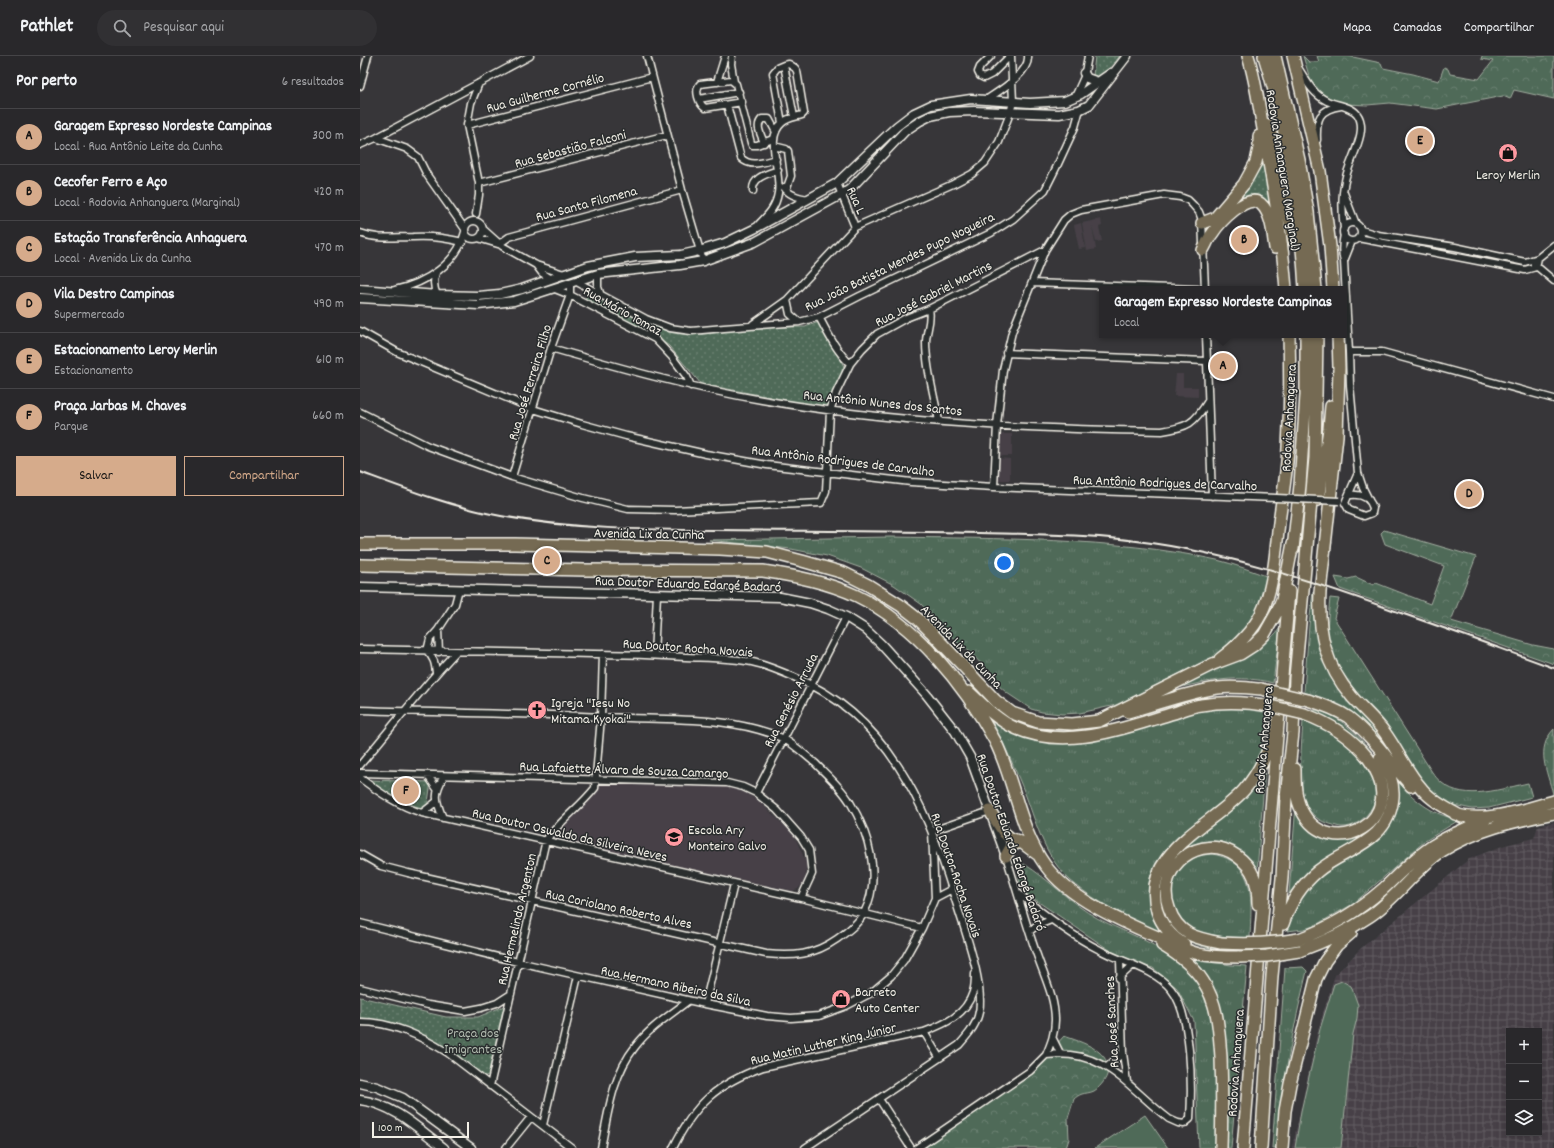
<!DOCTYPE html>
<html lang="pt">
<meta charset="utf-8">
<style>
body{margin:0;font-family:Dekko,sans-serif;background:#313033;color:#f1f3f6}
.controls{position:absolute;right:12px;bottom:12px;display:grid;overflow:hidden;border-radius:0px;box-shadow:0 2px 10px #0003}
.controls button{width:36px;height:36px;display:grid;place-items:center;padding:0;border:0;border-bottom:1px solid #454447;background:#29282b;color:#f1f3f6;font:20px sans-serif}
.scale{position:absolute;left:12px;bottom:10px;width:97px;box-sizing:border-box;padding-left:4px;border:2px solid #f4f1e8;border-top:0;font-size:11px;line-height:14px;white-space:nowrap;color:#f4f1e8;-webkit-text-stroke:3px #2a2d2e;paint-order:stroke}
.you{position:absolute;left:644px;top:507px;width:14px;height:14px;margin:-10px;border:3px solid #fff;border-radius:50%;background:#1a73e8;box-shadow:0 0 0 6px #1a73e833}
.badge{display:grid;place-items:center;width:26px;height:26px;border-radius:50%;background:#d6ab8b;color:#111;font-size:13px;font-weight:700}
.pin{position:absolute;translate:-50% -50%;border:2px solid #fff;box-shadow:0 1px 4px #0006}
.popup{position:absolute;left:739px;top:230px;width:248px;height:52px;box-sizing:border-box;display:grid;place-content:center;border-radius:0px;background:#29282b;filter:drop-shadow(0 1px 3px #0005);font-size:13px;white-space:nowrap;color:#a5a6a9}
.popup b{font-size:15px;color:#f1f3f6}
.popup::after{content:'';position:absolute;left:50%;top:100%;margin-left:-8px;border:8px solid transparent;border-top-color:#29282b}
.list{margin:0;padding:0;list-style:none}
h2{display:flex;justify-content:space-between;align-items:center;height:52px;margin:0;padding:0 16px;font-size:17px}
h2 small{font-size:13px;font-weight:400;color:#a5a6a9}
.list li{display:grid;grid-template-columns:26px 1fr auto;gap:12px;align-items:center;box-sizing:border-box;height:56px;padding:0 16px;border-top:1px solid #454447}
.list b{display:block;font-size:15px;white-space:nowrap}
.list p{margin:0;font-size:13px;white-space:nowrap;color:#a5a6a9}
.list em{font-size:13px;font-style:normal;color:#a5a6a9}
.actions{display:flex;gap:8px;padding:12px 16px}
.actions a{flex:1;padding:9px 0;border:1px solid #d6ab8b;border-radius:0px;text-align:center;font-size:14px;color:#d6ab8b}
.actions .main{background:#d6ab8b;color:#111}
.icon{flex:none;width:22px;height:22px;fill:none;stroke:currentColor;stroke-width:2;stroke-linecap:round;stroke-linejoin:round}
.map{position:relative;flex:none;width:1194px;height:1092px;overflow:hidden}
header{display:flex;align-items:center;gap:24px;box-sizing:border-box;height:56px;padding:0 20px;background:#29282b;border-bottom:1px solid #454447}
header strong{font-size:19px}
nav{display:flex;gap:22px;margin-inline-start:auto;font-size:14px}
.search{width:280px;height:36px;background:#313033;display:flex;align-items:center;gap:10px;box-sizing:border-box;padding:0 14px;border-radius:22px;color:#a5a6a9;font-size:15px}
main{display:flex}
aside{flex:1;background:#29282b}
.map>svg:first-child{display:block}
.built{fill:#464147}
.industrial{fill:url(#industrial-grid);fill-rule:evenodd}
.grass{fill:url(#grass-tufts);stroke:#a2aea0}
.forest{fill:url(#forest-crowns);stroke:#a2aea0}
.park{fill:url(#park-dots);stroke:#a2aea0}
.garden{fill:#506a59;stroke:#a2aea0}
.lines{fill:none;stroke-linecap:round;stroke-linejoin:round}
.street-casing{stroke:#f4f1e8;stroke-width:9}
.secondary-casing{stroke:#f4f1e8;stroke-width:11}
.highway-casing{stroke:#f4f1e8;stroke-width:14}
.street{stroke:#2a2d2e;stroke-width:6}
.secondary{stroke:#2a2d2e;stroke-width:8}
.highway{stroke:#746b52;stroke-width:11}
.rail{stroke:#f4f1e8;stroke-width:2}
.street-bridge-casing{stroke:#f4f1e8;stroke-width:9;stroke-linecap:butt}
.highway-bridge-casing{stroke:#f4f1e8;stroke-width:14;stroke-linecap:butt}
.street-bridge{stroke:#2a2d2e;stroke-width:6}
.highway-bridge{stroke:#746b52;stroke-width:11}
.labels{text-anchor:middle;stroke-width:3;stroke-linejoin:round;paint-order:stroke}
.street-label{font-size:14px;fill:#f4f1e8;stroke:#2a2d2e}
.poi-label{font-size:14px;fill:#f4f1e8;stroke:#2a2d2e;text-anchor:start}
.park-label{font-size:14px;fill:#b2bbaf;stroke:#2a2d2e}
</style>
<header>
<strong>Pathlet</strong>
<div class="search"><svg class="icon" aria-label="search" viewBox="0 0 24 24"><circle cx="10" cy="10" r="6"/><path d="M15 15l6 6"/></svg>Pesquisar aqui</div>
<nav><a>Mapa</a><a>Camadas</a><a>Compartilhar</a></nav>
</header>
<main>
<aside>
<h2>Por perto<small>6 resultados</small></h2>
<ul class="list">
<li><span class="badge">A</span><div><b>Garagem Expresso Nordeste Campinas</b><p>Local · Rua Antônio Leite da Cunha</p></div><em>300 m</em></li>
<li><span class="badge">B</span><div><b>Cecofer Ferro e Aço</b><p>Local · Rodovia Anhanguera (Marginal)</p></div><em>420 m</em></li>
<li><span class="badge">C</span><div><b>Estação Transferência Anhaguera</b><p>Local · Avenida Lix da Cunha</p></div><em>470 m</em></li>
<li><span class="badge">D</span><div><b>Vila Destro Campinas</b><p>Supermercado</p></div><em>490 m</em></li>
<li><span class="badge">E</span><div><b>Estacionamento Leroy Merlin</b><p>Estacionamento</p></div><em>610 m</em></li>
<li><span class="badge">F</span><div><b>Praça Jarbas M. Chaves</b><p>Parque</p></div><em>660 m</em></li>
</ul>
<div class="actions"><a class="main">Salvar</a><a>Compartilhar</a></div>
</aside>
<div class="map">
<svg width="1194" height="1092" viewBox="0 0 1194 1092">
<defs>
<pattern id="industrial-grid" width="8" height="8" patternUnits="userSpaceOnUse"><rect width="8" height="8" fill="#464147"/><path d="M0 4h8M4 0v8" fill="none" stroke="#615d62"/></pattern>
<pattern id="grass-tufts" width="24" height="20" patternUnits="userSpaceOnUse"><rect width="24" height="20" fill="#506a59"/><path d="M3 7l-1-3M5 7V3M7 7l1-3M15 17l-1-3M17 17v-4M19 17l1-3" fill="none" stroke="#6a8071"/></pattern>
<pattern id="forest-crowns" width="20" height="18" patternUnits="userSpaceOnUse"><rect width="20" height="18" fill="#506a59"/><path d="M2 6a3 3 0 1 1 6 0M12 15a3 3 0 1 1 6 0" fill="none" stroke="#6a8071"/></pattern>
<pattern id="park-dots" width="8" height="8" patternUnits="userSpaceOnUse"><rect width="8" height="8" fill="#506a59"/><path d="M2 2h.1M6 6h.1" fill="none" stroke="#6a8071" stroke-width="1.8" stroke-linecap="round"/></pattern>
</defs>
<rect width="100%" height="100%" fill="#373639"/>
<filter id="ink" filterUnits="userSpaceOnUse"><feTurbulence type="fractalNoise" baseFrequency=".025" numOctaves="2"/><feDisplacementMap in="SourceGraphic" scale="8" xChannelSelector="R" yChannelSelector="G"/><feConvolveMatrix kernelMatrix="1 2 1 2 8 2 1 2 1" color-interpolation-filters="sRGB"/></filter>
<g filter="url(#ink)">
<path class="built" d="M741 163 742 170 739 171 742 185 736 186 732 170 736 193 727 195 722 167Z
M721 167 725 192 719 193 714 169Z
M816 318H823V331H838V341L814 340Z
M641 378H652V400H640Z
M639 402 650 403V424H638Z
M239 725 361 730 384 735 402 748 434 779 446 806V819L443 827 438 833 432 835 194 783 195 777 229 744 237 734Z"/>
<path class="industrial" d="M1194 766V1092H932L959 970 975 919 1000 893 1109 803 1142 790 1174 782 1178 770ZM1149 975H1179V1077H1149Z"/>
<path class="grass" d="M531 481C640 483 750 481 857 504 874 508 892 515 909 521L906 537 891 568 861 597 756 649 720 657 702 658 682 656 671 653 647 637 630 622 629 616 609 595 597 586 561 548 534 529 501 512 467 500 431 493 349 484Z
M953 535 957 536V568L1001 658 1019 678 1024 687 988 655 969 645 944 636 949 569Z
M970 542 979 543 974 562 1072 716C1075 720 1078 724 1082 727 1105 746 1144 732 1168 727L1172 741 1129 752 1112 753 1089 748 1063 729 1028 676 992 630 977 609 966 583Z
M920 572 913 627C879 618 847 625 813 633 827 626 841 620 856 614 881 603 903 594 920 572Z
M843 650 909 654C908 679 904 698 890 720 862 761 782 784 789 841 791 855 795 867 803 878 771 863 738 848 711 825 686 803 677 770 666 740 655 713 644 686 629 660L708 685Z
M948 654C971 653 991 672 1006 689 1014 698 1026 712 1028 725 1028 729 1028 733 1028 737 1027 776 983 790 956 810 945 818 937 827 929 838L936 748 965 778 1012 768 1022 718Z
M943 663C963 668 986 682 999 698 1003 702 1006 708 1009 713 1011 716 1014 720 1015 723 1023 743 1004 772 982 771 978 771 974 769 970 768 960 766 950 758 946 748 937 726 942 687 943 663Z
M905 715 897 815C892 810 888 803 883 798 844 762 787 807 804 855 807 865 815 875 824 880 840 889 860 891 878 893L877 897C860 894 840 892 824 883 801 872 794 842 801 819 804 809 811 801 818 794L883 744Z
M1035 722C1055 745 1069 757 1099 764L1065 785 993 848 954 870 944 873 927 875 933 854 947 829 1025 771Z
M852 798C898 806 891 846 890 882 869 881 845 881 827 870 808 857 807 826 822 810 830 801 841 799 852 798Z
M664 808C689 823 711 848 737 862 767 878 802 888 827 913 864 950 858 1042 856 1092H839L834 965 817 932 793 912 766 905 665 837 660 828 658 814Z
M832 903 871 909 887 910 871 1092H864L849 926Z
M943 911 947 915C933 973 921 1032 917 1092H912L925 912Z"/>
<path class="forest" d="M943 0 949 6H959L957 0H988L1021 7 1023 12 1053 18 1079 25 1084 11 1088 13 1090 18 1119 23 1133 5 1121 3 1122 0H1194V43L1154 34 1150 43 1143 40 1077 53 1030 47 1007 49 985 48 961 38 951 26Z
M1024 474 1116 501 1091 565 1173 589 1194 593V608L980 533 975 521 988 523 996 521 1013 529 1016 527 1070 548 1084 510 1025 488 1021 477Z
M1194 673V738H1193C1187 715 1175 693 1194 673Z
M704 980C721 986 754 995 747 1019 745 1025 739 1032 734 1035 730 1037 725 1037 722 1038 719 1039 716 1041 714 1043L708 1062 709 1083 706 1092H552L561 1084 674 1013Z"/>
<path class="park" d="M735 0H760L741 22 736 23 733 20Z
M903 98 912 157 904 144 871 154Z
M227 239 309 276C339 283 370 272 401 273L409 271H445L459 266 467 274 485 313 468 352 341 328 309 290 293 279 224 245Z
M11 724 71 726 67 753C47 749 24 740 11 724Z
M0 941 86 961H118L144 950 128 1019 123 1021C97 999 70 977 37 969 25 966 12 966 0 964Z"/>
<path class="garden" d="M982 925 991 930 998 949 997 962 993 978 981 1092H935L941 1055 960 973 974 928Z
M785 1059 808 1092H735Z"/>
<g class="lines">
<g class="street-casing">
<path id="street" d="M287 0 322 134 343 205
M372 0 371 8 374 26
M631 0 620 11 618 16 620 20 624 22 632 18 650 0
M424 9 434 61
M939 13C947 26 953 38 967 45 976 49 991 50 997 58 1010 75 988 105 985 125 981 141 982 157 984 173
M357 26 365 0
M0 30 8 0
M715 41 724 21 728 0
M339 43 379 36
M626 44C639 35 670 17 668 0
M382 46 345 52C339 48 334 34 340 28L371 24 376 28 391 87 392 89H397L413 83
M367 49 381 102C391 112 404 106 416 103
M107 69 292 21
M16 82 170 0
M957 84C956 63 959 53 981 50
M404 87C401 78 395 70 402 63H409L416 76
M0 89 16 82 47 93 58 101 67 119 105 173
M414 90 426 93 428 95 431 120 426 134
M119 127 307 79
M477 127 495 171
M424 131C429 140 440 142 449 143
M393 135C392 121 407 118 418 114
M984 137 996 168
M116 158 119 139V127L107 69 111 47 119 27
M105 174a9 9 0 1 1 18 0a9 9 0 1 1-18 0Z
M983 176a9 9 0 1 1 18 0a9 9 0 1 1-18 0Z
M399 168C408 159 416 151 418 137 422 116 404 82 422 67 427 62 436 61 442 59L444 57 437 15 435 12 429 8 424 9 417 12 413 17 422 67
M123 173 142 190 176 209 204 218
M1001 174 1018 179 1095 191 1165 206 1178 202 1194 189
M0 177C18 184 34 181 53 181 70 180 86 182 103 186
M984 178C982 188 981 196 984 205L989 296 990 329 998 417 1003 432 1009 444
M118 182 138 188
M998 182 1165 214 1176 211 1178 202
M139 188 149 181 322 134
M984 205 992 185
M1174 208 1194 225
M176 209 182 217 190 222
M76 217C73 225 73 231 77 239
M238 218V231L240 237
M217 226 286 263 310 272 331 275 364 272 439 266 459 261 500 240 631 177 653 163 685 134 697 110 715 71 720 53
M672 227 838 233
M195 233 210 239 295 283 312 301 327 321 331 330
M35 234C66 227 97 208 105 176
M427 244 430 258 439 266
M569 253C572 264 566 275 566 286 566 312 574 339 579 365
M459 261C468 278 476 294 490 308
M393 268 427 244 495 171 593 128 612 118 625 107 639 86 650 57 653 46 651 0
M0 275 37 296 173 353 222 368 266 380 346 398 407 409 551 426 634 431 916 442
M846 279 852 440
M191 292C260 312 331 332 402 344 533 367 670 373 802 375 828 371 834 368 848 345
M989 296H1022L1194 343
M646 297 846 305
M0 356 68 390 152 421 223 442 268 453 315 454 461 447 466 435 470 355 476 337 490 308 502 293 517 278 546 262 569 253 685 194
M152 421 191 292 210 239V227
M634 431 637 369 643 314 652 276 685 194 704 164 711 158 721 154 804 139 820 141 828 144 833 149 839 156 842 164 845 233
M991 439C1001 438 1010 442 1013 452L1012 457 1004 460 989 454 985 447 988 440Z
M988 440 998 417
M78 574 79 596
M0 593C78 595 156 597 234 598 264 598 295 599 326 601 348 602 371 602 392 606 406 609 420 615 434 621 527 659 567 750 594 840 603 870 627 932 618 960 615 971 607 980 599 989L445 1092
M294 599 297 538
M76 617C75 607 74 602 67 595L70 583 78 574 95 548 99 533
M0 654C90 657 180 658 270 662 321 664 374 661 422 682 433 687 445 699 455 707 467 719 481 731 490 746 509 777 522 822 504 857 498 868 487 876 477 883 454 899 434 901 406 898L48 817 21 810 0 798
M0 709C32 671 62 632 95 597
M0 717 367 727 383 731 396 737 417 754 441 781 449 794 452 818 441 842
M68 720 77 733
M0 722C20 737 39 750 62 757L441 842 562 872
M396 737 486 561
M62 757 76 746
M83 762C75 743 74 738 84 720
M646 800C657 834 666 869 678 902 685 922 695 942 695 964 695 977 691 987 686 999
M575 842 592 833
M0 867 158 906 345 948 407 960 431 962 459 960 486 950 511 937 531 920 544 904 562 872 575 842 572 775 630 755
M670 875 676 870 691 864
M760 904 763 997 767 1026
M759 922 773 909
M0 932 68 949 105 955 121 952 137 947 151 938
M345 948 374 828
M0 966C32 966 61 980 88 997L212 1092
M564 976 579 1001
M693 983 700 997
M747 1011 763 997
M130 1030 186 784C200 765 220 751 235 732L241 661 243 598
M519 1043 551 1092
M183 1069 218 920
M146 1092 171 1061
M241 1092C248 1058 252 1020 275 991 289 972 310 959 328 945
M313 1092C335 1047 357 1028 403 1011L564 976C585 968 606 959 613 936 615 930 615 923 615 917
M557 1092 670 1015 686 999C745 992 767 1031 809 1063L818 1067 824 1068 830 1063C832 1031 832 958 811 933 793 912 763 907 740 894 710 879 683 858 658 837"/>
</g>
<g class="secondary-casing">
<path id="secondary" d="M724 17 727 22 738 26
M0 233 77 239 118 240 140 238 162 233 228 210 275 201 321 199 339 195 365 187 394 173 477 127 537 70 554 57 571 49 611 43 670 47 705 45 721 38 751 17
M0 242 118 249 154 245 238 218 320 209 343 205 395 186 481 139 490 133 545 75 560 65 570 60 589 56 614 55 699 58 719 54 729 49 767 0
M0 531 420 541 450 547 468 553 486 561 505 573 521 588 566 638 595 675 610 701 646 800
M0 1027 17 1031 43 1042 111 1092
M0 1044C33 1048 58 1072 84 1092"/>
</g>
<g class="highway-casing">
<path id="highway" d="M888 0C896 25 899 52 904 78 913 129 922 181 926 233
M904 0C927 73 941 157 945 233
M915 0 939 104 948 156 956 233
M933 0 960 115 970 190 973 233
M909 69 934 185
M842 167 855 162 884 128 896 106 899 92V80
M843 194C846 189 848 183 852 178 859 167 887 136 901 148 912 158 913 179 915 192
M978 279 979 312 977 380 960 536C958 577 965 609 992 641 1003 653 1016 664 1025 677 1038 695 1047 716 1062 733 1072 745 1088 753 1102 761
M958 444 969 373 971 350
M0 488H155L360 493 407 496 442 505 484 517 508 529 540 549 558 563 571 576 636 645 652 657 678 666 712 668 739 665 853 608 880 598 894 589 904 579 917 556 922 544 933 487
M933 493 940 429 946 339V279
M0 509 225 514 403 515C435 520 467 526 497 540 556 569 604 628 635 685 655 725 659 773 685 809 709 843 763 866 800 882 813 888 826 895 839 898 852 901 866 901 879 901
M860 603C876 591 892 576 901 558 913 533 915 503 918 475 921 447 927 419 928 391 930 354 930 316 929 279
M609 636C623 649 637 664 655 672 707 695 763 672 814 657 823 654 832 650 841 649 864 645 887 646 910 650
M948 644C961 648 976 653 988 661 1013 680 1030 707 1051 730
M768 656C798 648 827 636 858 632 872 630 887 632 901 633
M935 713C935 727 935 742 942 755 969 808 1055 765 1008 702 991 681 969 667 944 658
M630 755 644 777 650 782 661 786 677 798
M1095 758C1124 768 1165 753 1194 745
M646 800C650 792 652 788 661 786
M923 868C930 847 941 829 958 815 986 792 1029 787 1033 741 1034 726 1029 714 1020 702
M939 883C970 872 998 855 1023 833 1039 818 1055 801 1074 789 1090 778 1109 772 1126 763
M861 887C850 885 839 883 829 878 819 872 812 862 809 852 794 811 841 774 877 800 894 812 898 828 898 848
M824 888C811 881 801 868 797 855 780 796 852 770 884 734 899 717 907 699 914 678
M802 889C817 898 833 909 843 925 858 948 859 974 861 1001 862 1031 862 1061 861 1092
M939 895C964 886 988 875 1010 860 1037 842 1055 813 1082 795 1116 773 1156 765 1194 757
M883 1092 929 535
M901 1092 912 920 922 822 926 741 933 677 935 622 955 402 957 279
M922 1092 925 1055 930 1028 956 923 965 905 977 889 991 877"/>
</g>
<use href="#street" class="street"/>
<use href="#secondary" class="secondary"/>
<use href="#highway" class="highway"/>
<path class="rail" d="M0 416C46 433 92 451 141 460 211 473 284 474 355 474 443 475 531 475 619 477 666 478 713 478 760 483 857 493 946 523 1038 556 1090 574 1142 593 1194 612"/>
<g class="street-bridge-casing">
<path id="street-bridge" d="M916 442 979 445"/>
</g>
<g class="highway-bridge-casing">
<path id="highway-bridge" d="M901 633 948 644
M910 650 944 658
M861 887C890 889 911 888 939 883
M879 901 907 900 939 895"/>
</g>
<use href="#street-bridge" class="street-bridge"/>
<use href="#highway-bridge" class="highway-bridge"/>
</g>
</g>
<defs>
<g id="shop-disc" transform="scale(1)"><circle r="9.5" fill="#ff9aa2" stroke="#2a2d2e"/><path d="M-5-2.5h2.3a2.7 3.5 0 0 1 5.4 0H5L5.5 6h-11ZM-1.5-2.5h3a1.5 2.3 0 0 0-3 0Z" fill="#111"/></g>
<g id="church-disc" transform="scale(1)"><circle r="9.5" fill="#ff9aa2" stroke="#2a2d2e"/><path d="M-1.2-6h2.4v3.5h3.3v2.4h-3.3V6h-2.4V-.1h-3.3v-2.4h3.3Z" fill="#111"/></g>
<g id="school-disc" transform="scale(1)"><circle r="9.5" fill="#ff9aa2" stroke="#2a2d2e"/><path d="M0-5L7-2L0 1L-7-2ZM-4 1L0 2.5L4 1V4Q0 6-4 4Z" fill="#111"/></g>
</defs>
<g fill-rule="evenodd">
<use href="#shop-disc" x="1148" y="97"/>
<use href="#church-disc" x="177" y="654"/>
<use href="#school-disc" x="314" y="781"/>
<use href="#shop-disc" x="481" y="943"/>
</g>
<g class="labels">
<g class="street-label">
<text transform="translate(185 36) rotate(-15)" y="5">Rua Guilherme Cornélio</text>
<text transform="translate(210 92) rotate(-15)" y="5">Rua Sebastião Falconi</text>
<text transform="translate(924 114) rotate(81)" y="5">Rodovia Anhanguera (Marginal)</text>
<text transform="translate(497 144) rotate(67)" y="5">Rua L</text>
<text transform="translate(226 147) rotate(-15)" y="5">Rua Santa Filomena</text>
<text transform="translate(539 205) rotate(-26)" y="5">Rua João Batista Mendes Pupo Nogueira</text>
<text transform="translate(573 237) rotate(-27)" y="5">Rua José Gabriel Martins</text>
<text transform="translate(263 254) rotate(29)" y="5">Rua Mário Tomaz</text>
<text transform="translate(169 326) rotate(-73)" y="5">Rua José Ferreira Filho</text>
<text transform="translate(523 346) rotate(6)" y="5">Rua Antônio Nunes dos Santos</text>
<text transform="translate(928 362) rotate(-87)" y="5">Rodovia Anhanguera</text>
<text transform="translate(483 404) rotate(7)" y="5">Rua Antônio Rodrigues de Carvalho</text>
<text transform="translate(805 426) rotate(2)" y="5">Rua Antônio Rodrigues de Carvalho</text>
<text transform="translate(289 477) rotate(1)" y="5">Avenida Lix da Cunha</text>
<text transform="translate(328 527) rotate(2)" y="5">Rua Doutor Eduardo Edargé Badaró</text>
<text transform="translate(602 590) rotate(46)" y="5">Avenida Lix da Cunha</text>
<text transform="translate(328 591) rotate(4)" y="5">Rua Doutor Rocha Novais</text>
<text transform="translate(430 644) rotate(-63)" y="5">Rua Genésio Arruda</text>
<text transform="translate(903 684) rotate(-85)" y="5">Rodovia Anhanguera</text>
<text transform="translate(264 713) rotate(2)" y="5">Rua Lafaiette Álvaro de Souza Camargo</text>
<text transform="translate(210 778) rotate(13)" y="5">Rua Doutor Oswaldo da Silveira Neves</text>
<text transform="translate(652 786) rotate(71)" y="5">Rua Doutor Eduardo Edargé Badaró</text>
<text transform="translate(597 819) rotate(71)" y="5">Rua Doutor Rocha Novais</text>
<text transform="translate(259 852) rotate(12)" y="5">Rua Coriolano Roberto Alves</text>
<text transform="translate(156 863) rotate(-77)" y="5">Rua Hermelindo Argenton</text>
<text transform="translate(316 929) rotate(12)" y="5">Rua Hermano Ribeiro da Silva</text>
<text transform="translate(751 966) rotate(-93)" y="5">Rua José Sanches</text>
<text transform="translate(463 987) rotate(-13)" y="5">Rua Matin Luther King Júnior</text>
<text transform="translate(875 1007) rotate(-86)" y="5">Rodovia Anhanguera</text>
</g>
<g class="poi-label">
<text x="1148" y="123" text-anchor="middle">Leroy Merlin</text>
<text x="191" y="651">Igreja "Iesu No<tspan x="191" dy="16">Mitama Kyokai"</tspan></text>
<text x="328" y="778">Escola Ary<tspan x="328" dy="16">Monteiro Galvo</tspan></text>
<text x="495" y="940">Barreto<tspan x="495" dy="16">Auto Center</tspan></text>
</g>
<g class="park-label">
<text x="113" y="981">Praça dos<tspan x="113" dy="16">Imigrantes</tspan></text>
</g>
</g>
</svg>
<div class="controls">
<button>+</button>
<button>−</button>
<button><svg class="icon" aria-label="layers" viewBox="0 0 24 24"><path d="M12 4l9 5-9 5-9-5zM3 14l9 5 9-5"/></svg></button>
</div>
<div class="scale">100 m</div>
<div class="you"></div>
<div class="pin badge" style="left:863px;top:310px">A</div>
<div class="popup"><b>Garagem Expresso Nordeste Campinas</b>Local</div>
<div class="pin badge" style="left:884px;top:184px">B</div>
<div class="pin badge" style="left:187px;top:505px">C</div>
<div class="pin badge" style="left:1109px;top:438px">D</div>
<div class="pin badge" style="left:1060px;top:85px">E</div>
<div class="pin badge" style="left:46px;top:735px">F</div>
</div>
</main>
